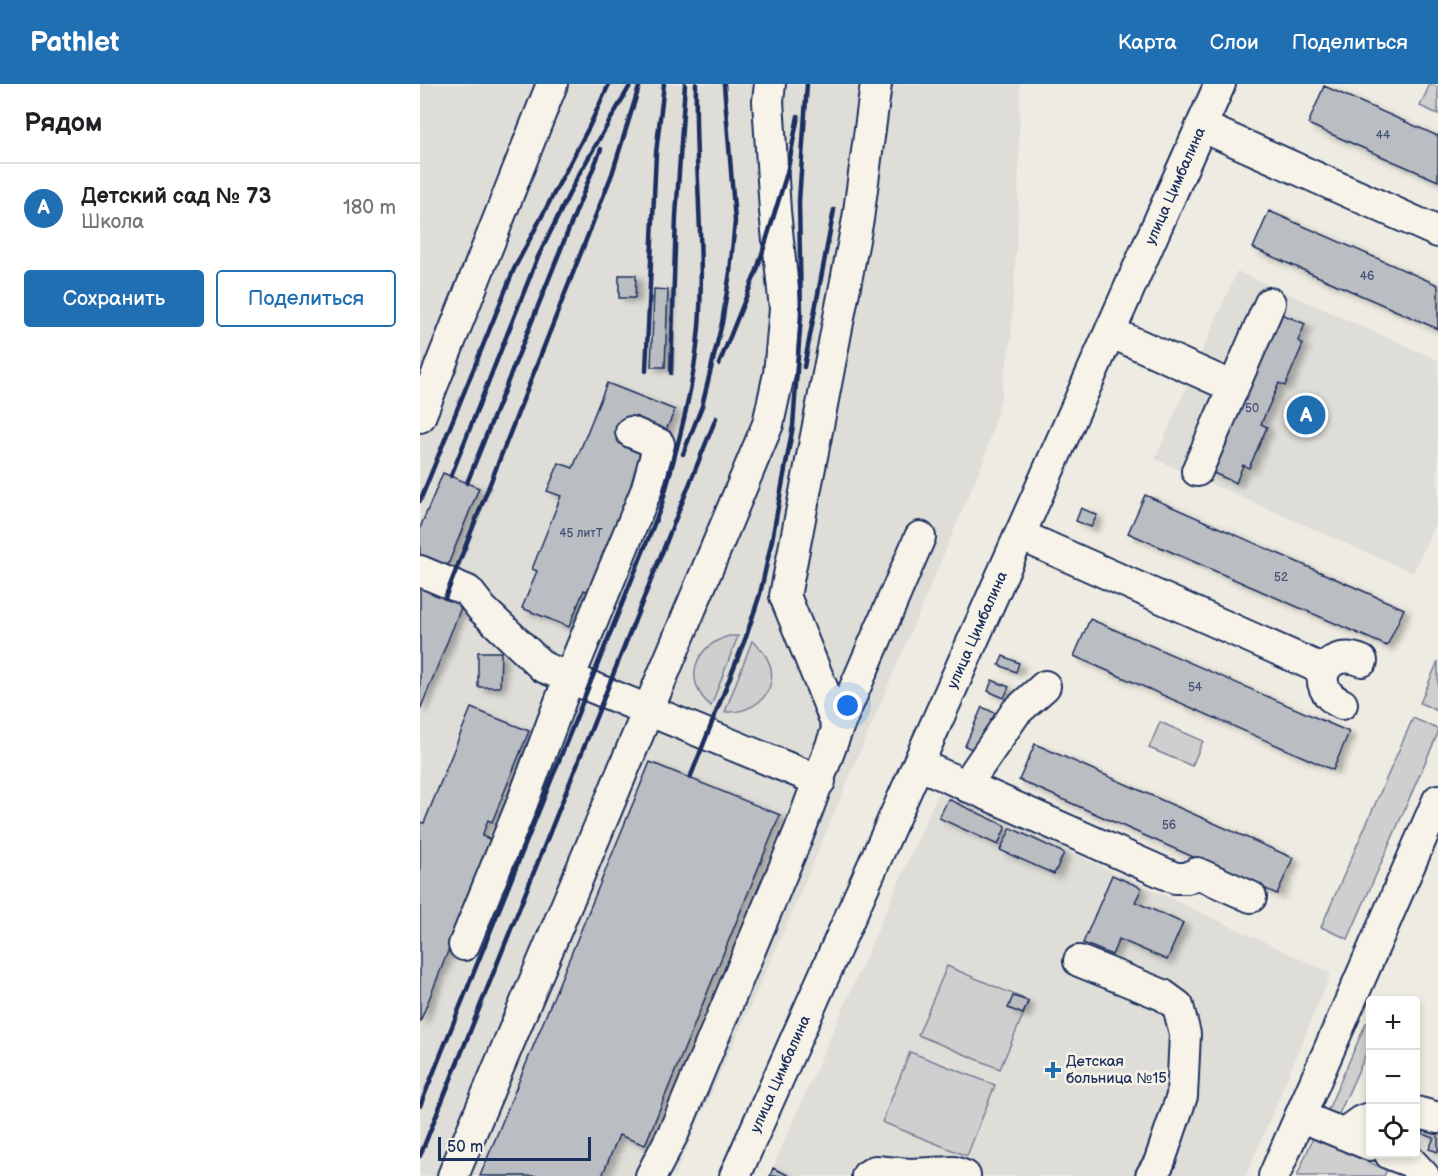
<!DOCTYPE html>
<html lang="ru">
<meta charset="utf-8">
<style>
body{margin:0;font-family:"Balsamiq Sans",sans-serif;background:#f6f6f6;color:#202124}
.controls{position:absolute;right:18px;bottom:18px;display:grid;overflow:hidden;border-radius:6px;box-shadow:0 3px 9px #0003}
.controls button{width:54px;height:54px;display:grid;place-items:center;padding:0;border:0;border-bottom:2px solid #e0e0e0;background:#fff;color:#202124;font:30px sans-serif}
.scale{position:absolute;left:18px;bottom:15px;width:153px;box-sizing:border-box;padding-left:6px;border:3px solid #1b2f5e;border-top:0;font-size:16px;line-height:21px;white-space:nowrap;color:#1b2f5e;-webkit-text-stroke:4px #f7f3e8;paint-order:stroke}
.you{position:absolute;left:428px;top:622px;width:21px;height:21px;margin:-15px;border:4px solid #fff;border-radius:50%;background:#1a73e8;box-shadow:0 0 0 9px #1a73e833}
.badge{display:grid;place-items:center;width:39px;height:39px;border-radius:50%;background:#1f6fb2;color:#fff;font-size:20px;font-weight:700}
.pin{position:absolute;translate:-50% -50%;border:3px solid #fff;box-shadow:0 2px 6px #0006}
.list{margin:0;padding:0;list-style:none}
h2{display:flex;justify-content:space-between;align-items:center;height:78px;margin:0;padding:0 24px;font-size:26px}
h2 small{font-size:20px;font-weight:400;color:#757577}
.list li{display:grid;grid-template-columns:39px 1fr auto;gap:18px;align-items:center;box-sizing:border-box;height:90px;padding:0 24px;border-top:2px solid #e0e0e0}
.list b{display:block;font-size:22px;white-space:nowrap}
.list p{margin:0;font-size:20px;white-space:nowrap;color:#757577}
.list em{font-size:20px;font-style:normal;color:#757577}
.actions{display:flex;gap:12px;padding:18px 24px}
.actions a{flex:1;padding:14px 0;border:2px solid #1f6fb2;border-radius:6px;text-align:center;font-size:21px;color:#1f6fb2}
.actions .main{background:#1f6fb2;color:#fff}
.icon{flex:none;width:33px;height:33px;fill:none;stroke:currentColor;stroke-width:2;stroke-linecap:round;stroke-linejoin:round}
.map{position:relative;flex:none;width:1018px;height:1092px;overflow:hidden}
header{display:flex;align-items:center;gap:36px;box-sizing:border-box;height:84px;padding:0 30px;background:#1f6fb2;color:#fff}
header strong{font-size:28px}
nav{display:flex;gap:33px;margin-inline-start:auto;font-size:21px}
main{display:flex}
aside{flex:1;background:#fff}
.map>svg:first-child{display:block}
.built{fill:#deddd8}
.green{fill:#cfcfcf;stroke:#757f96;stroke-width:1.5}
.building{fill:#babdc2;stroke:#1b2f5e;stroke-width:1.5;filter:url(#shadow)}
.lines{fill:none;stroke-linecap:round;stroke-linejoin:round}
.minor-casing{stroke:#1b2f5e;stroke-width:34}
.minor{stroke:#f7f3e8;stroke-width:30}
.rail{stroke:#1b2f5e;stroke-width:4.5}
.poi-dot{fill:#1f6fb2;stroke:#f7f3e8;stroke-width:2}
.labels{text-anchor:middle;stroke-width:5;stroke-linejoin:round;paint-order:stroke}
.number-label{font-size:12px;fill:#435277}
.street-label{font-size:15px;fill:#1b2f5e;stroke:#f7f3e8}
.poi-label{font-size:15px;fill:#1b2f5e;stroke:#f7f3e8;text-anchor:start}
</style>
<header>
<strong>Pathlet</strong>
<nav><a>Карта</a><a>Слои</a><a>Поделиться</a></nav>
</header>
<main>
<aside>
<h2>Рядом<small></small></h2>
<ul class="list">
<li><span class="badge">A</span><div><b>Детский сад № 73</b><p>Школа</p></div><em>180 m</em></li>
</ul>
<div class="actions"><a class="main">Сохранить</a><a>Поделиться</a></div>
</aside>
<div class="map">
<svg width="1018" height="1092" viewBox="0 0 1018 1092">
<defs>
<filter id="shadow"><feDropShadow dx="6" dy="4" stdDeviation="3" flood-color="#0004"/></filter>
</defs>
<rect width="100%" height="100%" fill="#eeebe2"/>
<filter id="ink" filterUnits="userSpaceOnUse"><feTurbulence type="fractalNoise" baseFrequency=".0167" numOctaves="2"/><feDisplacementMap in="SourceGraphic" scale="12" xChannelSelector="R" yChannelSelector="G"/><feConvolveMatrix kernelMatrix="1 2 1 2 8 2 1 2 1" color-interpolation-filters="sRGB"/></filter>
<g filter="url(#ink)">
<path class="built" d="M0 0H600L598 134 591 254 580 317 565 373 365 845 254 1092H0Z
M817 187 1018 276V433L993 489 735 375Z
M519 707 911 889 826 1092H349Z
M1018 1013V1092H983L993 1070H996V1064Z"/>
<path class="green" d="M1010 0 1018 3V30L1000 22Z
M309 552H318L291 622C262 597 274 562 309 552Z
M332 557C369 585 350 630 305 628Z
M1018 577V627L1000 619Z
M993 634 1018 645V649L928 855 901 843Z
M740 638 783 657 772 682 729 664Z
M527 882 609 917 580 985 498 951Z
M946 939 950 941V961L918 1032 907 1028Z
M490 968 575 1001 547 1072 462 1038Z
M893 1054 967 1086 964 1092H877Z"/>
<path class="building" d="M904 2 1018 52V97L888 40Z
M849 127 1018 201V245L833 164Z
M199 191H216L215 214H199Z
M234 205 248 206 245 283H231Z
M857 228 885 240 878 257 883 260 865 302 859 299 841 340 847 343 829 384 823 381 816 399 787 386Z
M187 299 255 326 172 509 164 506 149 543 102 524 117 487 112 485 141 412 127 407 139 379 153 384Z
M23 389 59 404 25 488 0 478V444Z
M725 411 984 525 967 562 708 449Z
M661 424 677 431 671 443 656 437Z
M0 504 42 521 0 626Z
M670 535 929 648 913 686 654 572Z
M58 568H81L80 603H58Z
M583 572 599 579 596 588 579 581Z
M572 596 589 603 584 614 568 607Z
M562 623 577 630 560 669 545 662Z
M51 624 109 647 72 738 68 736 62 752 72 756 0 938V738L4 739Z
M615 660 873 774 857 810 599 696Z
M230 678 360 731 225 1061 199 1051 182 1092H60Z
M528 715 586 742 578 761 519 734Z
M591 744 644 769 634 790 580 766Z
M692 791 722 804 715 818 763 839 747 876 699 855 692 871 663 859Z
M593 912 608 917 603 930 588 924Z
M1008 1037 1018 1042V1068L1009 1065 1014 1054 1003 1050Z
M353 1084 370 1092H350Z"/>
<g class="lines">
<g class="minor-casing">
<path id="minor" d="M781 42 1018 148
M690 248 813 303
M0 333 132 0
M777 387 850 219
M600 451 904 586
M0 487 48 507 62 525 123 583 400 697
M922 620C886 604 905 561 942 577
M418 643 500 453
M498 680 755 794H767L777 789 831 813
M548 703 555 688 596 628 625 602
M44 861 101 722 149 594 226 407 239 360 211 348
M659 877 743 911 758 922 765 950 762 1012 739 1079 731 1092
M996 1028 1018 1034
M880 1032 950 1061
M923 1050 941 1037 950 1034
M970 1070 991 1078 1004 1092
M33 1092 348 340 359 290 365 225 355 127 348 17 350 0
M231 1092 254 1048 380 746 418 643 365 512 438 135 456 0
M315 1092 800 0
M447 1092 455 1087 490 1090 534 1088 545 1092
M854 1092 1018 716"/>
</g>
<use href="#minor" class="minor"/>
<path class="rail" d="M299 280 337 186 367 89 378 32
M384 283 414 126
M226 287 236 69 244 0
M251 289 256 132 265 0
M263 370 282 322 302 239 310 188 315 137 304 0
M31 392 117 175 158 92 211 0
M47 399 181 65
M0 417 94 185 169 43 189 0
M25 514 192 90 220 0
M270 694 326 553 340 510 352 456 373 342 381 231 379 117 387 0
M0 1022 241 423C257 364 274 305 279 243 285 162 274 81 276 0
M0 1072 296 334"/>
</g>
</g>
<path class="poi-dot" d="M630 977h6v6h6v6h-6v6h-6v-6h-6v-6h6z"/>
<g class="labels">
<g class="number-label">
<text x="963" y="55">44</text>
<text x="947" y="196">46</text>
<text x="832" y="328">50</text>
<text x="161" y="453">45 литТ</text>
<text x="861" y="497">52</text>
<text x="775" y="607">54</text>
<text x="749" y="745">56</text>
</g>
<g class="street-label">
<text transform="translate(755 102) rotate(-66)" y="5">улица Цимбалина</text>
<text transform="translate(557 546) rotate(-66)" y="5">улица Цимбалина</text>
<text transform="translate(360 990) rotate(-66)" y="5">улица Цимбалина</text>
</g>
<g class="poi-label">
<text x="646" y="982">Детская<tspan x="646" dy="17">больница №15</tspan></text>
</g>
</g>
</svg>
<div class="controls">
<button>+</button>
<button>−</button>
<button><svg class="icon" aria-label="locate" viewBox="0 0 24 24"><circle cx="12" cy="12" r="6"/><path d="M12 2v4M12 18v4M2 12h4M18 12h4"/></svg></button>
</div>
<div class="scale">50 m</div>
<div class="you"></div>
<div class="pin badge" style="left:886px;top:331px">A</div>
</div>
</main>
